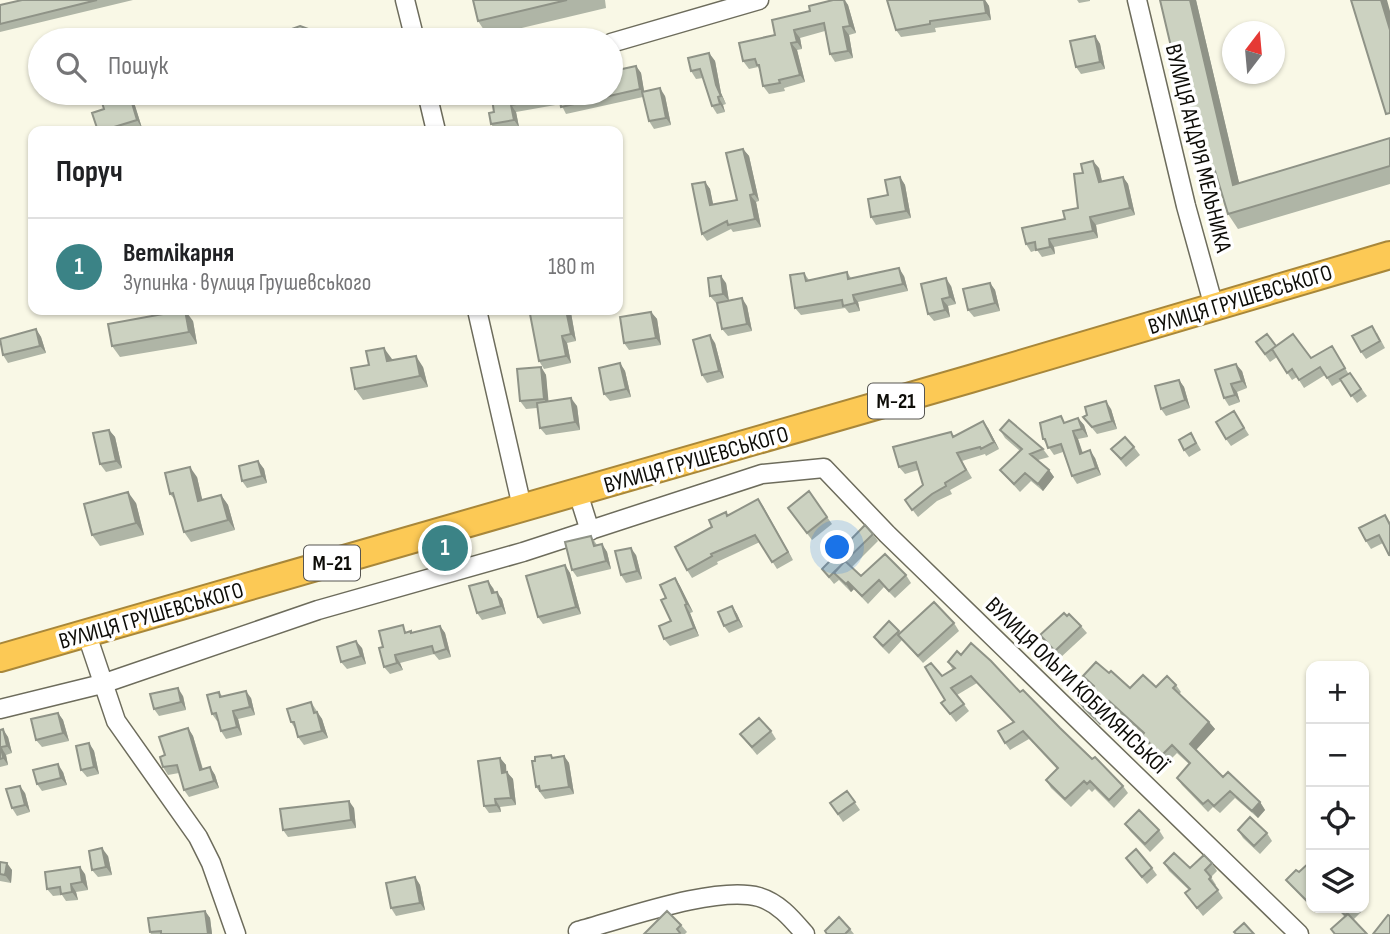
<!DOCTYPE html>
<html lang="uk">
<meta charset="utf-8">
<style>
body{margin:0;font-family:"Sofia Sans Condensed",sans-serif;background:#f2f2f2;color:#202124}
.controls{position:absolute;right:21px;bottom:21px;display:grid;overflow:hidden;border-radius:14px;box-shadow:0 2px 5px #0004}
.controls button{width:63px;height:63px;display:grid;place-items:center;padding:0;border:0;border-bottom:2px solid #e0e0e0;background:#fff;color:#202124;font:35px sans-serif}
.compass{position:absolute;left:1222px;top:21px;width:63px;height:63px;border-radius:50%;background:#fff;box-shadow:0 2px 5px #0004;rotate:16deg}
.you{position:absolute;left:838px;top:548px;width:24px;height:24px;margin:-18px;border:5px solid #fff;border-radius:50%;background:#1a73e8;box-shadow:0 0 0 10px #1a73e833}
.badge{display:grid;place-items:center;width:46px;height:46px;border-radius:50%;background:#3b8386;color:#fff;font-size:23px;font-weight:700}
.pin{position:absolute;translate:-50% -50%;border:4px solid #fff;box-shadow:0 2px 7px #0006}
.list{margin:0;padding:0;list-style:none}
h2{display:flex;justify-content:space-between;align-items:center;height:91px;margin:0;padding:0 28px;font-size:30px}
h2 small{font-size:23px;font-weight:400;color:#757577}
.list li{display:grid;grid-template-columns:46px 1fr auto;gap:21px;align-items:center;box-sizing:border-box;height:98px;padding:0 28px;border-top:2px solid #e0e0e0}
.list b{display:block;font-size:26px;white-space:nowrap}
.list p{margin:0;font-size:23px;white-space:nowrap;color:#757577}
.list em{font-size:23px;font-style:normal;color:#757577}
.icon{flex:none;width:38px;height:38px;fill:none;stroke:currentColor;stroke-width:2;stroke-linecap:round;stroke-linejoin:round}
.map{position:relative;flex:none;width:1390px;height:934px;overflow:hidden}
.search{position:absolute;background:#fff;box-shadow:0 2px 5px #0004;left:28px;top:28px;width:595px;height:77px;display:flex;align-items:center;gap:18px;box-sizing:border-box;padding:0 24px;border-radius:38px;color:#757577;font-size:26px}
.panel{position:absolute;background:#fff;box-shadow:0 2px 5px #0004;left:28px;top:126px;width:595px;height:189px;border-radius:14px}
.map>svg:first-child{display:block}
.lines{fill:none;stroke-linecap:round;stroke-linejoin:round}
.minor-casing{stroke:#6d6c5c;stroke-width:21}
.highway-casing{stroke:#a8873a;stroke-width:30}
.minor{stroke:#fff;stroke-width:18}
.highway{stroke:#fcc955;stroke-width:26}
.wall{fill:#afb5a6}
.shaded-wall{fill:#8f9387}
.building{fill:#ccd2c1;stroke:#8f9387;stroke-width:2}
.labels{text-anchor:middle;stroke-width:7;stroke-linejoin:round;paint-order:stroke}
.shield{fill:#fff;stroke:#565551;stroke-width:2}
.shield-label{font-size:21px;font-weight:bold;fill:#0d0c07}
.street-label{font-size:23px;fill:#0d0c07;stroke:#fff}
</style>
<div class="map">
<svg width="1390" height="934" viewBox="0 0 1390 934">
<rect width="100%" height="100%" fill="#f9f8e6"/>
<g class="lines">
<g class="minor-casing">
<path id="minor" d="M405 0 415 40
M1137 0 1186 206 1214 307
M611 43 759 0
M427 93 436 131
M477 310 522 507
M578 493 590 531
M87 635 116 721 198 837 211 863 236 934
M0 709 102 684 318 610 523 552 762 474 824 468 887 534 1299 934
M578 931C623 919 716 885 759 897 779 903 792 919 805 934"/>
</g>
<g class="highway-casing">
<path id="highway" d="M0 658 970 379 1390 255"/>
</g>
<use href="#minor" class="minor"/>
<use href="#highway" class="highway"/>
</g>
<path class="wall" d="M22 0H133L0 32V5Z
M473 0H605L606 8 488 36 478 21Z
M833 0H845L848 5 856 33 849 35 853 58 835 62 830 54 825 31 800 38 802 49 797 50 805 82 784 88 785 91 769 94 763 86 760 70 758 67 749 69 743 61 775 35 810 11Z
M887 0H985L989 6 991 20 935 28 936 32 901 37 896 30Z
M1077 0H1090V1L1079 3Z
M1160 0H1196L1239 183 1390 138V184L1238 229 1228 214 1220 186 1211 188 1201 174Z
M1095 36 1100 44 1105 69 1081 74 1076 67Z
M709 53 715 61 721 93 726 104 723 105 725 112 717 114 712 106 703 78 696 79 691 71Z
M636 66 641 73 644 92 665 96 671 125 654 129 649 121 643 97 566 114 561 104 516 112 519 127 499 131H496L491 124 494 112 491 93H611L614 80Z
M101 93H131L142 128 131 131H98L104 109Z
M743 149 749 156 759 201 756 202 761 227 733 232 731 229 707 241 702 234 705 182 710 189 713 205 737 200Z
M1099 168 1102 182 1123 177 1128 184 1135 215 1096 225 1098 238 1054 247 1055 254 1042 257 1037 250 1031 252 1026 244 1065 219 1078 208 1083 173Z
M900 177 905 185 911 218 876 225 871 217 888 195Z
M847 272 851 278 904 276 908 291 858 302 860 311 849 313 845 308 801 315 795 308 804 273 809 280Z
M726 283 729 301 747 306 752 331 728 336 722 329 721 302 716 303 710 296Z
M990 283 995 290 1000 311 974 317 968 310Z
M951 286 956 304 948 306 950 317 934 321 928 314Z
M548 310H568L571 313 576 341 567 343 571 363 544 369 539 361Z
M651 312 657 319 661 345 629 350 624 343Z
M193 321 197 344 120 357 112 346Z
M36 329 41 337 46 353 8 363 3 355Z
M1377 333 1385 348 1366 359 1361 352Z
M1256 342 1276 346 1311 358 1332 346 1348 373H1350L1367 396 1357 403 1341 381 1332 386 1325 375 1304 388 1297 377 1292 380 1277 357 1270 362Z
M715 343 724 378 707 383 702 375Z
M392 359 393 360 423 367 428 387 363 400 355 389 369 365Z
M620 363 625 371 631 397 610 401 604 394Z
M541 367 546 375 548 402 577 406 580 430 546 435 540 428 537 408 526 409 520 401Z
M1215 370 1242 371 1247 388 1237 392 1240 402 1229 406 1224 398Z
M1179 380 1184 387 1190 408 1166 416 1161 409Z
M1111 409 1117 429 1097 434 1083 417Z
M1078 418 1084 425 1088 437 1078 439 1083 453 1095 458 1101 475 1077 484 1072 476 1063 452 1054 455 1043 439 1066 422Z
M1239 419 1249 435 1231 446 1226 439Z
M988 428 999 449 986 456 985 454 962 461 972 478 950 490 952 494 937 501 918 517 905 500 923 485 918 470 905 474 899 467 954 436Z
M109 430 115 437 122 468 106 472 100 464Z
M1000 430 1043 449 1049 457 1038 460 1049 470 1054 477 1043 491 1031 481 1020 492 1006 477 1000 470 1020 451 1005 438Z
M1191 433 1201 450 1189 457 1184 450Z
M1134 447 1140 455 1126 467 1111 449Z
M258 461 264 469 267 483 247 488 242 481Z
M197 477 202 500 221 495 228 505 235 530 191 542 184 532 175 500 170 494Z
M809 491 832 524 812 540 788 508Z
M758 499 793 560 777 569 760 542 717 562 718 564 692 578 687 570 712 527 726 512 728 516Z
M136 503 144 535 100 546 92 535Z
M1385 515 1390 522V557L1383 543 1371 549 1366 541Z
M873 534 878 541 852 567 861 576 906 575 911 583 895 598 884 587 868 604 854 589 851 592 839 580 834 584 822 569Z
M591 536 597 545 602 544 607 552 611 569 577 577 572 570Z
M636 555 642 579 626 583 621 575Z
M565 565 570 573 581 614 543 624 538 617Z
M675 578 680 586 693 612 690 613 699 636 670 646 664 639 671 621 666 598Z
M493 588 495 592 502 599 506 614 482 620 477 613Z
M732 606 737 614 743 627 729 633 724 626Z
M889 621 900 633 954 623 959 631 923 663 902 640 889 654 879 644 874 637Z
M440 626 445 633 451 657 439 660 434 654 400 663 403 670 390 674 384 667 383 647 408 632 411 631 412 633Z
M1081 626 1087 633 1060 658 1046 642 1040 635Z
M362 648 366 664 347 669 341 662Z
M961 655 1020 692 1123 786 1128 793 1114 808 1095 789 1092 792 1089 789 1071 807 1051 788 1046 780 1057 769 1029 739 1010 750 1005 743 1013 722 977 683 957 695 969 711 956 722 941 703 945 700 953 670 948 662Z
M1109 673 1130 688 1156 687 1176 685 1181 692 1179 694 1209 722 1215 729 1196 750 1223 777 1260 802 1265 810 1258 818 1235 798 1220 813 1213 807 1208 812 1182 785 1177 778 1189 764 1177 753 1167 763 1147 743 1142 736 1143 734 1114 708 1100 725 1084 710 1079 702 1092 687 1083 676Z
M219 692 222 696 251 698 255 715 238 719 242 735 226 739 221 731 219 721H217L212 714Z
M183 696 186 710 159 716 154 709Z
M311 702 322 719 328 738 304 745 298 737 296 730 291 722Z
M58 713 63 720 69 741 42 747 36 740Z
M188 728 193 736 203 769 210 767 215 775 219 788 189 797 184 790 179 773 168 775 163 767 165 755Z
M0 730 8 737 12 753 6 755 8 765 0 767Z
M771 731 776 739 757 755 740 734Z
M89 743 94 751 99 774 87 777 81 770Z
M564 756 569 763 574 794 545 799 536 787 553 758Z
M500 758 506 765V772L513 779 516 805 500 807 501 812 489 813 484 806Z
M63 772 67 785 42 791 37 784Z
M847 791 860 810 843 822 830 803Z
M25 793 30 812 17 816 12 808Z
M354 808 356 828 288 837 283 830Z
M1125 824 1159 830 1164 838 1150 852 1130 831Z
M1238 830 1267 833 1272 841 1260 854 1243 838Z
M108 856 112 875 98 877 92 870Z
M1126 858 1152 868 1157 875 1147 884Z
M1311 861V907L1292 887 1286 880 1299 872Z
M0 862 12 870 11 883 0 881Z
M1164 863 1190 868 1212 863 1217 871 1211 877 1216 885 1215 886 1223 898 1203 916 1185 893 1189 890 1169 871Z
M85 874 88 890 76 892 78 900 66 901 62 895 53 896 47 889Z
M415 877 420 885 425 910 396 916 391 908Z
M1364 906 1365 908 1353 920 1367 934H1334L1331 929 1345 917 1336 908H1364Z
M1312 908H1321L1316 912Z
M205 911 210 918 212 934H151L150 932Z
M681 925 687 932 685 934H644Z
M850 929 854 934H826Z"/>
<path class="shaded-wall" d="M844 0 848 5 856 33 850 26Z
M981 0H985L989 6 991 20 986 13Z
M1190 0H1196L1243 199 1233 185Z
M1381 0H1387L1390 11V30Z
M843 27 849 35 853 58 848 51Z
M794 30 800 38 802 49 797 42Z
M1095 36 1100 44 1105 69 1100 62Z
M791 43 797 50 805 82 800 75Z
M709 53 715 61 721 93 726 104 716 85Z
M636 66 641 73 645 96 640 89Z
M660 88 665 96 671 125 666 118Z
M129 93H131L142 128 137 120Z
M718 97 723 105 725 112 720 104Z
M511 105 516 112 519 127 514 120Z
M743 149 749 156 759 201 754 194Z
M1093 161 1099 168 1104 190 1099 182Z
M900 177 905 185 911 218 906 211Z
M1123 177 1128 184 1135 215 1130 208Z
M705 182 710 189 715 213 710 205Z
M750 195 756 202 761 227 755 219Z
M1090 217 1096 225 1098 238 1093 231Z
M1049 239 1054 247 1055 254 1050 247Z
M899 268 904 276 908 291 903 284Z
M721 276 726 283 729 301 723 294Z
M946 278 951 286 956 304 950 297Z
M990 283 995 290 1000 311 995 303Z
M853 295 858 302 860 311 855 303Z
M742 298 747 306 752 331 747 324Z
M942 299 948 306 950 317 945 310Z
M185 310 193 321 197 344 189 332Z
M566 310H568L571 313 576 341 571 334Z
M651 312 657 319 661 345 656 338Z
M36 329 41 337 46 353 40 346Z
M710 335 715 343 724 378 719 371Z
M562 336 567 343 571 363 566 356Z
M384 348 392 359 395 372 387 361Z
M416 356 423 367 428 387 420 376Z
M620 363 625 371 631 397 626 389Z
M1236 364 1242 371 1247 388 1242 381Z
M541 367 546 375 549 406 544 399Z
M1179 380 1184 387 1190 408 1185 400Z
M1231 384 1237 392 1240 402 1235 395Z
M571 398 577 406 580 430 575 422Z
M1106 401 1111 409 1117 429 1112 421Z
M1078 418 1084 425 1088 437 1082 429Z
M983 421 988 428 999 449 994 442Z
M109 430 115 437 122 468 116 461Z
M1073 431 1078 439 1085 461 1080 454Z
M1090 450 1095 458 1101 475 1096 468Z
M258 461 264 469 267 483 262 476Z
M190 467 197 477 205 511 198 501Z
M1049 470 1054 477 1043 491 1038 484Z
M128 492 136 503 144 535 136 523Z
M221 495 228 505 235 530 228 520Z
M758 499 763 506 793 560 788 552Z
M602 544 607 552 611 569 606 561Z
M631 548 636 555 642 579 637 571Z
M565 565 570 573 581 614 576 607Z
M675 578 680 586 693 612 687 604Z
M488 581 493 588 497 601 492 593Z
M848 582 854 589 851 592 846 584Z
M497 592 502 599 506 614 501 606Z
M685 605 690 613 699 636 694 628Z
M732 606 737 614 743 627 738 620Z
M440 626 445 633 451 657 446 649Z
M356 641 362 648 366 664 361 656Z
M395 655 400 663 403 670 397 663Z
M178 688 183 696 186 710 181 702Z
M246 691 251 698 255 715 250 707Z
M1109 701 1114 708 1100 725 1094 717Z
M233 711 238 719 242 735 237 727Z
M317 712 322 719 328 738 322 731Z
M58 713 63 720 69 741 63 733Z
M1209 722 1215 729 1195 751 1190 744Z
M188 728 193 736 205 778 200 770Z
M3 729 8 737 12 753 7 746Z
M89 743 94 751 99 774 94 767Z
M1 747 6 755 8 765 3 758Z
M564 756 569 763 574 794 569 787Z
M500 758 506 765 507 780 502 773Z
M58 764 63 772 67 785 61 778Z
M210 767 215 775 219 788 214 781Z
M507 772 513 779 516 805 511 798Z
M20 786 25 793 30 812 25 805Z
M495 799 500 807 501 812 496 805Z
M349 801 354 808 356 828 351 820Z
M1260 802 1265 810 1258 818 1252 811Z
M102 848 108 856 112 875 106 867Z
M7 863 12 870 11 883 5 875Z
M80 867 85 874 88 890 82 882Z
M415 877 420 885 425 910 420 903Z
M71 884 76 892 78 900 72 892Z
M205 911 210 918 212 934H208Z"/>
<path class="building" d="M22 0H97L0 24V5Z
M473 0H567L478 21Z
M833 0H844L850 26 843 27 848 51 830 54 824 23 794 30 797 42 791 43 800 75 779 80 780 83 763 86 759 65H757L755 59 743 61 739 43 775 35 772 20 810 11 809 6Z
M887 0H984L986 13 930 21V24L896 30Z
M1160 0H1190L1233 185 1390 138V166L1228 214 1215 171 1201 174Z
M1351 0H1381L1390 30V113L1386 114Z
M300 26 314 31 317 40H254L253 36 273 32 275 35Z
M1095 36 1100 62 1076 67 1070 41Z
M709 53 716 85 721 96 718 97 720 104 712 106 700 69 691 71 688 58Z
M636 66 640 89 561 107 559 96 511 105 514 120 491 124 489 113 494 112 491 93H611V81L614 80 613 71Z
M660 88 666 118 649 121 642 92Z
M99 93H129L137 120 101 131H98L92 113 104 109Z
M743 149 754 194 750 195 755 219 728 225 727 221 702 234 692 184 705 182 710 205 737 200 726 153Z
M1093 161 1099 182 1123 177 1130 208 1090 217 1093 231 1049 239 1050 247 1036 250 1035 242 1026 244 1022 228 1065 219 1063 211 1078 208 1074 174 1083 173 1081 164Z
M900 177 906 211 871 217 868 199 888 195 885 180Z
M899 268 903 284 853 295 855 303 843 306 842 300 795 308 790 275 804 273 806 281 847 272 848 279Z
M721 276 723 294 710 296 708 278Z
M946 278 950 297 942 299 945 310 928 314 921 284Z
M990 283 995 303 968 310 963 289Z
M742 298 747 324 722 329 717 303Z
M185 310 189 332 112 346 108 324Z
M548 310H566L571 334 562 336 566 356 539 361 530 314Z
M651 312 656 338 624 343 620 317Z
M1372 326 1380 341 1361 352 1352 336Z
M36 329 40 346 3 355 0 339Z
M1267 334 1276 346 1265 354 1256 342Z
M1293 334 1311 358 1332 346 1345 368 1327 378 1320 367 1299 380 1292 369 1287 373 1272 349Z
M710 335 719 371 702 375 693 340Z
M384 348 387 361 416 356 420 376 355 389 351 368 369 365 366 351Z
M620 363 626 389 604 394 599 368Z
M1236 364 1242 381 1231 384 1235 395 1224 398 1215 370Z
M541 367 544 399 520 401 517 369Z
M1350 373 1361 389 1351 396 1340 379Z
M1179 380 1185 400 1161 409 1155 386Z
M571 398 575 422 540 428 537 403Z
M1106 401 1112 421 1092 427 1083 417 1087 415 1085 407Z
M1234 411 1244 428 1226 439 1216 422Z
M1061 416 1064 423 1078 418 1082 429 1073 431 1080 454 1090 450 1096 468 1072 476 1061 444 1048 448 1045 439H1043L1040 423Z
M1009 420 1043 449 1030 454 1049 470 1038 484 1025 473 1014 484 1000 470 1022 449 1000 430Z
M983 421 994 442 981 449 980 447 957 453 966 470 945 483 946 486 932 494 912 510 905 500 923 485 916 462 899 467 893 447 951 432 953 437Z
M109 430 116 461 100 464 93 433Z
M1191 433 1196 443 1184 450 1179 440Z
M1125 437 1134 447 1121 459 1111 449Z
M258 461 262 476 242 481 239 466Z
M190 467 198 501 221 495 228 520 184 532 173 493 170 494 165 473Z
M809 491 827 517 807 533 788 508Z
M128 492 136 523 92 535 84 504Z
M758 499 788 552 772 562 755 535 711 554 712 556 687 570 675 547 712 527 709 520 726 512 727 516Z
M1385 515 1390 525V555H1389L1379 535 1366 541 1359 528Z
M865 525 873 534 829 577 822 569Z
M591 536 594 546 602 544 606 561 572 570 565 542Z
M631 548 637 571 621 575 615 551Z
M885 554 906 575 889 591 879 580 862 596 848 582 846 584 834 573 845 561 861 576Z
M565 565 576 607 538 617 526 576Z
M675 578 687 604 685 605 694 628 664 639 659 626 671 621 661 600 666 598 660 585Z
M488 581 492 593 497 592 501 606 477 613 469 586Z
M934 602 954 623 918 656 898 635Z
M732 606 738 620 724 626 718 612Z
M1064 613 1067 616 1069 614 1081 626 1055 651 1040 635Z
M889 621 899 631 883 646 874 637Z
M403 625 405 633 411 631V633L440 626 446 649 434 653 432 646 395 655 397 663 384 667 379 648 383 647 379 631Z
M356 641 361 656 341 662 337 647Z
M971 643 991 661 1020 692 1023 690 1060 728 1092 759 1095 757 1123 786 1109 800 1090 781 1087 784 1084 781 1065 799 1046 780 1058 768 1023 731 1005 743 998 731 1014 722 971 676 951 688 964 704 950 714 941 703 945 700 925 667 931 663 942 676 955 668 948 662 957 651 961 655Z
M1096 662 1109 673 1111 671 1130 688 1143 675 1156 687 1167 676 1176 685 1173 688 1209 722 1190 744 1223 777 1228 772 1260 802 1252 811 1230 791 1214 806 1208 800 1203 804 1177 778 1190 763 1172 745 1162 755 1142 736 1144 733 1109 701 1094 717 1079 702 1094 686 1083 676Z
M178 688 181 702 154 709 150 694Z
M246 691 250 707 233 711 237 727 221 731 216 713 212 714 207 695 219 692 220 697Z
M311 702 314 713 317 712 322 731 298 737 294 722H291L287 709Z
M58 713 63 733 36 740 31 719Z
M759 718 771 731 752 747 740 734Z
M188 728 200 770 210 767 214 781 184 790 177 765 163 767 160 757 165 755 159 737Z
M3 729 7 746 1 747 3 758 0 759V730Z
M89 743 94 767 81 770 76 746Z
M551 755 552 758 564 756 569 787 540 791 539 786 536 787 532 761H535V757Z
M500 758 502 773 507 772 511 798 495 799 496 805 484 806 478 761Z
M58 764 61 778 37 784 33 770Z
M20 786 25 805 12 808 6 789Z
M847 791 855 802 838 814 830 803Z
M349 801 351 820 283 830 280 809Z
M1139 810 1159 830 1145 844 1125 824Z
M1250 817 1267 833 1254 846 1238 830Z
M102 848 106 867 92 870 89 851Z
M1136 849 1152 868 1142 877 1126 858Z
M1174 853 1190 868 1204 855 1212 863 1205 870 1211 877 1209 879 1218 890 1197 908 1185 893 1190 889 1164 863Z
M1311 861V905L1286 880 1296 870 1299 872Z
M0 862 7 863 5 875 0 874Z
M80 867 82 882 71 884 72 892 61 894 60 887 47 889 45 872Z
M415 877 420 903 391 908 386 883Z
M1338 908H1353L1345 915Z
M205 911 208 934H161V931L150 932 148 918Z
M667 911 681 925 677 929 680 933 679 934H644Z
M1348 914 1367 934H1335L1331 929Z
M1388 915 1390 916V934H1373Z
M839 917 850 929 845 934H827L825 931Z
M1244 923 1254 934H1236L1234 932Z"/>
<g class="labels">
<g class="shield">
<rect x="868" y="383.5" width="56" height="35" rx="5"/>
<rect x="304" y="545.5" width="56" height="35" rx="5"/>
</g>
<g class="shield-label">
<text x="896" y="408">М-21</text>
<text x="332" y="570">М-21</text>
</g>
<g class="street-label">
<text transform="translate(1199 148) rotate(76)" y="8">ВУЛИЦЯ АНДРІЯ МЕЛЬНИКА</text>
<text transform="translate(1240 299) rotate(-17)" y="8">ВУЛИЦЯ ГРУШЕВСЬКОГО</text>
<text transform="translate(696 459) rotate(-16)" y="8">ВУЛИЦЯ ГРУШЕВСЬКОГО</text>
<text transform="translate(151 615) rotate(-16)" y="8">ВУЛИЦЯ ГРУШЕВСЬКОГО</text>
<text transform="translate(1077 685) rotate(44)" y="8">ВУЛИЦЯ ОЛЬГИ КОБИЛЯНСЬКОЇ</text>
</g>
</g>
</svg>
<div class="controls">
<button>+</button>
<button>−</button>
<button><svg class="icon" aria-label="locate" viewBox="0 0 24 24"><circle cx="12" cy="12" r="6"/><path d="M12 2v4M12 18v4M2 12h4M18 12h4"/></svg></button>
<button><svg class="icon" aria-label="layers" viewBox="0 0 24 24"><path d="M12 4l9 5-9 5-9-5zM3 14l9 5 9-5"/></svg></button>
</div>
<svg class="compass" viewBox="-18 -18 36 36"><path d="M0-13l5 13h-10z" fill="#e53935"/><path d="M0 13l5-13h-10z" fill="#757577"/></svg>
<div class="you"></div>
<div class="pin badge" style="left:445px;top:548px">1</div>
<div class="search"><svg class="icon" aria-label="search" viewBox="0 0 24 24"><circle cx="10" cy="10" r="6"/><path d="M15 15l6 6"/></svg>Пошук</div>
<section class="panel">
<h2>Поруч<small></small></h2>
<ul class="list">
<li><span class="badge">1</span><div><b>Ветлікарня</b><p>Зупинка · вулиця Грушевського</p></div><em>180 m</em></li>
</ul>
</section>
</div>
